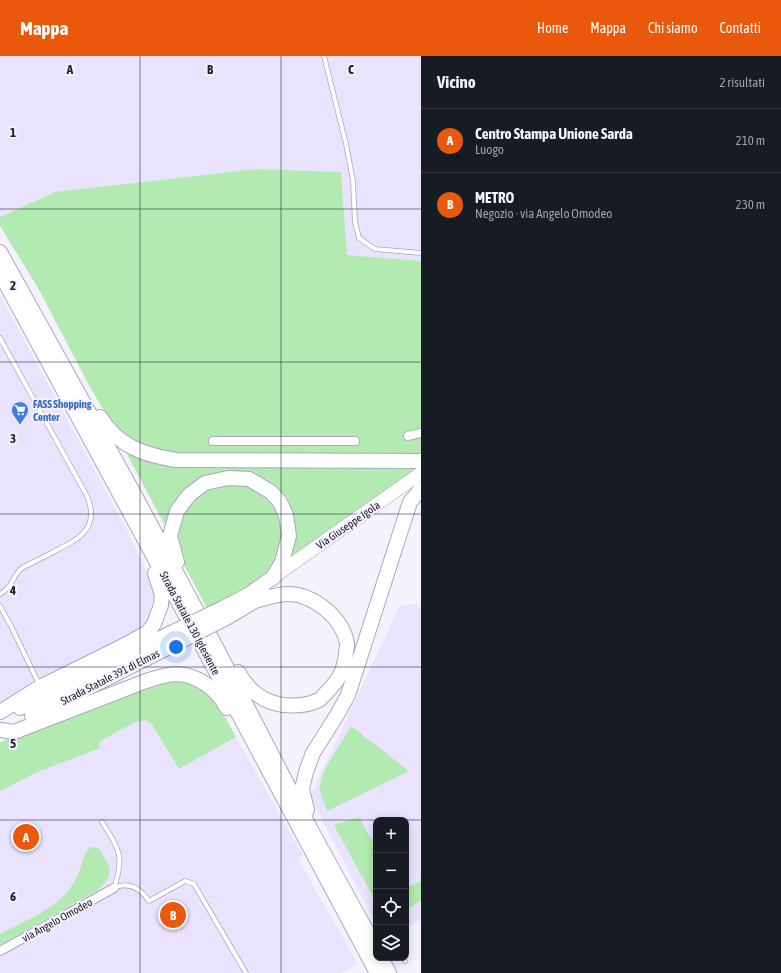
<!DOCTYPE html>
<html lang="it">
<meta charset="utf-8">
<style>
body{margin:0;font-family:"Asap Condensed",sans-serif;background:#20242c;color:#f1f3f6}
.controls{position:absolute;right:12px;bottom:12px;display:grid;overflow:hidden;border-radius:8px;box-shadow:0 2px 10px #0003}
.controls button{width:36px;height:36px;display:grid;place-items:center;padding:0;border:0;border-bottom:1px solid #363941;background:#171b24;color:#f1f3f6;font:20px sans-serif}
.you{position:absolute;left:176px;top:591px;width:14px;height:14px;margin:-10px;border:3px solid #fff;border-radius:50%;background:#1a73e8;box-shadow:0 0 0 6px #1a73e833}
.badge{display:grid;place-items:center;width:26px;height:26px;border-radius:50%;background:#ea580c;color:#fff;font-size:13px;font-weight:700}
.pin{position:absolute;translate:-50% -50%;border:2px solid #fff;box-shadow:0 1px 4px #0006}
.list{margin:0;padding:0;list-style:none}
h2{display:flex;justify-content:space-between;align-items:center;height:52px;margin:0;padding:0 16px;font-size:17px}
h2 small{font-size:13px;font-weight:400;color:#9ea1a6}
.list li{display:grid;grid-template-columns:26px 1fr auto;gap:12px;align-items:center;box-sizing:border-box;height:64px;padding:0 16px;border-top:1px solid #363941}
.list b{display:block;font-size:15px;white-space:nowrap}
.list p{margin:0;font-size:13px;white-space:nowrap;color:#9ea1a6}
.list em{font-size:13px;font-style:normal;color:#9ea1a6}
.icon{flex:none;width:22px;height:22px;fill:none;stroke:currentColor;stroke-width:2;stroke-linecap:round;stroke-linejoin:round}
.map{position:relative;flex:none;width:421px;height:917px;overflow:hidden}
header{display:flex;align-items:center;gap:24px;box-sizing:border-box;height:56px;padding:0 20px;background:#ea580c;color:#fff}
header strong{font-size:19px}
nav{display:flex;gap:22px;margin-inline-start:auto;font-size:14px}
main{display:flex}
aside{flex:1;background:#171b24}
.map>svg:first-child{display:block}
.built{fill:#eae3ff}
.green{fill:#b2eab2}
.lines{fill:none;stroke-linecap:round;stroke-linejoin:round}
.service-casing{stroke:#aea6c1;stroke-width:5.5}
.minor-casing{stroke:#aea6c1;stroke-width:10}
.primary-casing{stroke:#aea6c1;stroke-width:14}
.trunk-casing{stroke:#aea6c1;stroke-width:16}
.service{stroke:#fff;stroke-width:4}
.minor{stroke:#fff;stroke-width:8}
.primary{stroke:#fff;stroke-width:13}
.trunk{stroke:#fff;stroke-width:14}
.trunk-bridge-casing{stroke:#aea6c1;stroke-width:16;stroke-linecap:butt}
.trunk-bridge{stroke:#fff;stroke-width:14}
.grid{fill:none;stroke:#23202a;stroke-width:1;stroke-opacity:0.55}
.labels{text-anchor:middle;stroke-width:4;stroke-linejoin:round;paint-order:stroke}
.shop-label{font-size:11px;font-weight:bold;fill:#366cbe;stroke:#f5f2fd;text-anchor:start}
.street-label{font-size:11px;fill:#23202a;stroke:#f5f2fd}
.grid-label{font-size:13px;text-anchor:middle;font-weight:bold;fill:#23202a;stroke:#f5f2fd;stroke-width:4;stroke-linejoin:round;paint-order:stroke}
</style>
<header>
<strong>Mappa</strong>
<nav><a>Home</a><a>Mappa</a><a>Chi siamo</a><a>Contatti</a></nav>
</header>
<main>
<div class="map">
<svg width="421" height="917" viewBox="0 0 421 917">
<rect width="100%" height="100%" fill="#f5f2fd"/>
<path class="built" d="M0 0H421V205L346 199 341 116 256 113 55 136 0 161Z
M0 239 126 472 150 523 154 534 155 544 149 568 0 651Z
M413 548 421 552V864L406 872V764H376V868L310 741 400 549Z
M166 636 234 682 236 681 303 799 298 803 358 908 341 917H0V703Z"/>
<path class="green" d="M256 113 341 116 347 199 421 205V400H196L157 396 126 381 110 364 91 333 38 232 0 170V161L55 136Z
M123 391 130 396 418 410 417 413 288 506 274 431 213 419 167 473Z
M229 425 257 431 278 449 286 479 271 513 244 532 207 552 180 502 176 485 183 451 204 432Z
M179 623 202 631 217 646 236 681 179 713 151 667 145 664 135 666 99 686 100 692 35 717 0 735V686L161 625Z
M351 670 409 715 327 755 319 732 325 713Z
M359 761C363 769 367 775 371 783H376V846L334 769Z
M91 791 99 792C110 810 116 818 98 834L0 889V878C21 867 54 853 68 835 72 830 75 824 78 819 82 809 82 799 91 791Z
M421 823V845L406 853V831L420 826Z"/>
<g class="lines">
<g class="service-casing">
<path id="service" d="M324 0 346 88 353 125 355 166 359 182 375 193 421 197
M0 282 88 442C99 473 79 483 55 495 44 501 33 506 22 512 12 520 14 530 0 538
M0 550 11 570 39 628
M102 766C119 793 125 800 114 832
M114 832C129 825 140 832 149 845L185 825 194 828 246 917
M403 902 405 905"/>
</g>
<g class="minor-casing">
<path id="minor" d="M408 380 421 377
M213 385H355
M0 895 114 832"/>
</g>
<g class="primary-casing">
<path id="primary" d="M275 520 421 417"/>
</g>
<g class="trunk-casing">
<path id="trunk" d="M0 196 133 436 215 589 311 774 376 892
M0 217 206 597 377 917
M100 361C118 390 144 399 176 404L421 405
M177 506 170 480 177 455 189 439 205 427 228 422 249 423 271 436 280 446 286 459 289 480 282 506 272 523
M223 552 248 539 275 520
M228 561 265 539
M238 616C248 634 262 646 283 649 294 650 309 649 319 644 321 643 323 640 325 638 339 624 345 614 346 596 347 593 347 589 347 587 342 561 313 538 288 538 278 538 267 542 258 544
M20 652 171 577
M0 656 40 631 121 591 148 576 154 568 161 549 162 539 155 517
M32 660 177 587
M1 674 14 676 146 625C156 622 166 618 177 618 199 619 217 634 227 652
M307 754 302 733 306 716 313 697 337 659 348 639 410 446 421 433
M381 902 389 917"/>
</g>
<use href="#service" class="service"/>
<use href="#minor" class="minor"/>
<use href="#primary" class="primary"/>
<use href="#trunk" class="trunk"/>
<g class="trunk-bridge-casing">
<path id="trunk-bridge" d="M171 577 223 552
M177 587 228 561"/>
</g>
<use href="#trunk-bridge" class="trunk-bridge"/>
</g>
<path class="grid" d="M140 0V917M281 0V917M0 153H421M0 306H421M0 458H421M0 611H421M0 764H376M406 764H421"/>
<defs>
<g id="supermarket-pin" transform="scale(0.9)"><path d="M0 17L-7.5 6A9.5 9.5 0 1 1 7.5 6Z" fill="#3f7fe0" stroke="#f5f2fd"/><path d="M-6-5.5h2.5l.6 2H6L4.5 2H-2.5L-4.4-4H-6ZM-1.5 3.2a1.3 1.3 0 1 0 .1 0ZM3 3.2a1.3 1.3 0 1 0 .1 0Z" fill="#fff"/></g>
</defs>
<g fill-rule="evenodd">
<use href="#supermarket-pin" x="20" y="354"/>
</g>
<g class="labels">
<g class="shop-label">
<text x="33" y="352">FASS Shopping<tspan x="33" dy="13">Center</tspan></text>
</g>
<g class="street-label">
<text transform="translate(348 469) rotate(-35)" y="4">Via Giuseppe Igola</text>
<text transform="translate(190 567) rotate(62)" y="4">Strada Statale 130 Iglesiente</text>
<text transform="translate(110 621) rotate(-27)" y="4">Strada Statale 391 di Elmas</text>
<text transform="translate(57 864) rotate(-29)" y="4">via Angelo Omodeo</text>
</g>
</g>
<g class="grid-label">
<text x="70" y="18">A</text>
<text x="210" y="18">B</text>
<text x="351" y="18">C</text>
<text x="13" y="81">1</text>
<text x="13" y="234">2</text>
<text x="13" y="387">3</text>
<text x="13" y="539">4</text>
<text x="13" y="692">5</text>
<text x="13" y="845">6</text>
</g>
</svg>
<div class="controls">
<button>+</button>
<button>−</button>
<button><svg class="icon" aria-label="locate" viewBox="0 0 24 24"><circle cx="12" cy="12" r="6"/><path d="M12 2v4M12 18v4M2 12h4M18 12h4"/></svg></button>
<button><svg class="icon" aria-label="layers" viewBox="0 0 24 24"><path d="M12 4l9 5-9 5-9-5zM3 14l9 5 9-5"/></svg></button>
</div>
<div class="you"></div>
<div class="pin badge" style="left:26px;top:781px">A</div>
<div class="pin badge" style="left:173px;top:859px">B</div>
</div>
<aside>
<h2>Vicino<small>2 risultati</small></h2>
<ul class="list">
<li><span class="badge">A</span><div><b>Centro Stampa Unione Sarda</b><p>Luogo</p></div><em>210 m</em></li>
<li><span class="badge">B</span><div><b>METRO</b><p>Negozio · via Angelo Omodeo</p></div><em>230 m</em></li>
</ul>
</aside>
</main>
